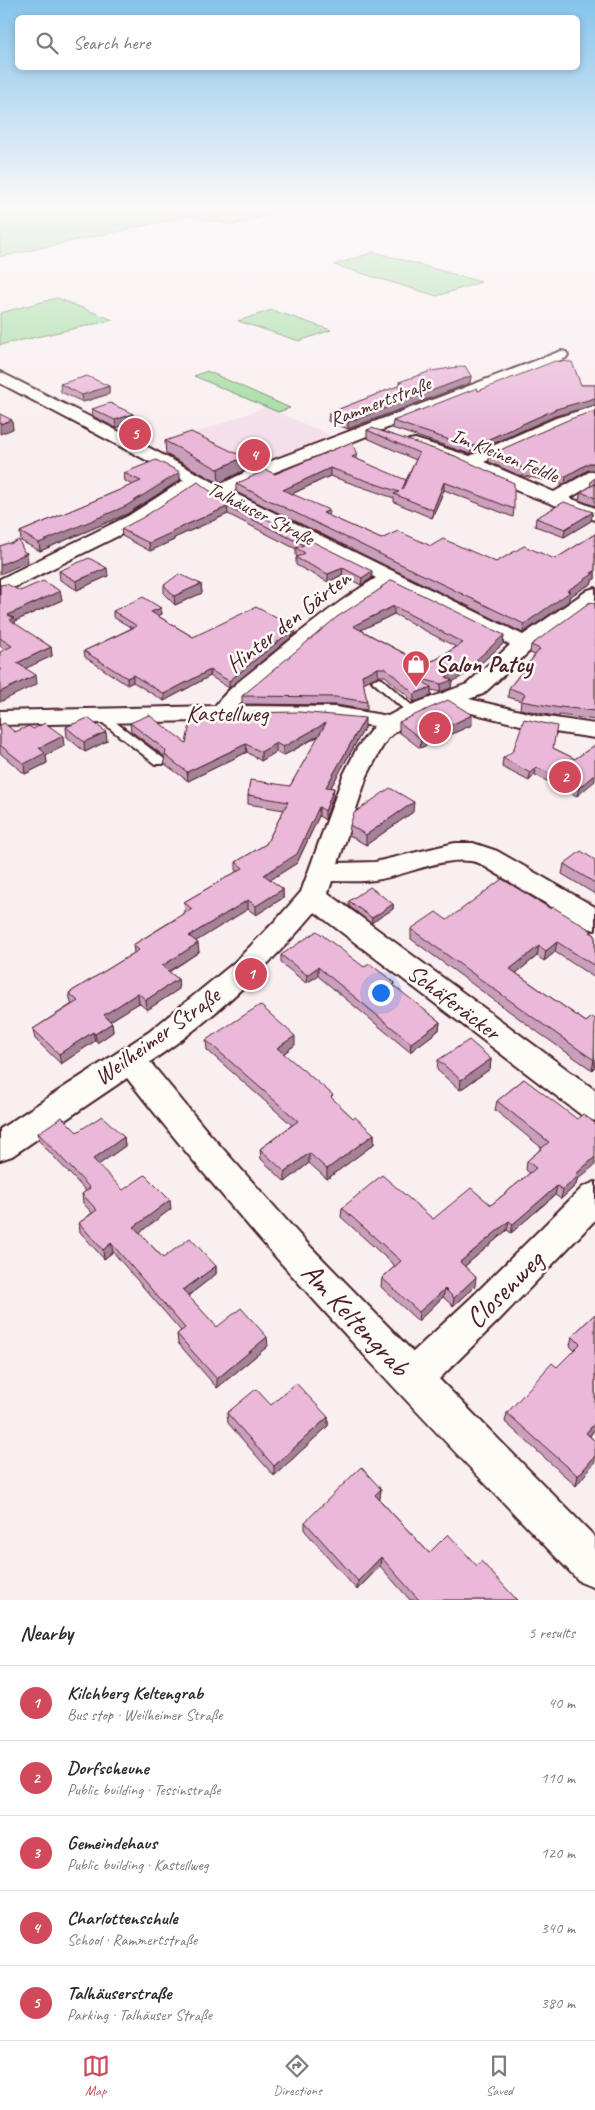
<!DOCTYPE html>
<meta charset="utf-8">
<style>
body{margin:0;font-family:Caveat,sans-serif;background:#f2f2f3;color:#2b2b33}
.you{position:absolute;left:380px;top:992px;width:18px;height:18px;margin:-12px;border:4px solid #fff;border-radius:50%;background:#1a73e8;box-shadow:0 0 0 8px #1a73e833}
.badge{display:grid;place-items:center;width:32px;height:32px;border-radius:50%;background:#d1495b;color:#fff;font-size:16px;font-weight:700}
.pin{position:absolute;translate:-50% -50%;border:2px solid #fff;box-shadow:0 1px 5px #0006}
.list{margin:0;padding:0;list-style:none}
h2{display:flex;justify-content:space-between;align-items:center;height:65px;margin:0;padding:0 20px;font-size:21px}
h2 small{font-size:16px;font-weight:400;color:#7c7c81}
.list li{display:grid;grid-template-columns:32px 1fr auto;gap:15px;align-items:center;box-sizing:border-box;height:75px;padding:0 20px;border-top:1px solid #e1e1e2}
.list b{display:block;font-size:19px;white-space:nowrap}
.list p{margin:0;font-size:16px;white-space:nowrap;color:#7c7c81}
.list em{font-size:16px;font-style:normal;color:#7c7c81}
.icon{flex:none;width:28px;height:28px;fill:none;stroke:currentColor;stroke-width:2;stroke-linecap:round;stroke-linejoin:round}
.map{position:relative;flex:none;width:595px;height:1600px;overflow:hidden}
.search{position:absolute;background:#fff;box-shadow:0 2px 8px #0003;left:15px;right:15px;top:15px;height:55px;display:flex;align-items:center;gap:12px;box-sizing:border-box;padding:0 18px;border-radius:8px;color:#7c7c81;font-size:19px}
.sheet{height:440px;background:#fff}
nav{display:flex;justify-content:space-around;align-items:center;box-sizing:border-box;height:70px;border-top:1px solid #e1e1e2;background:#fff;font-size:14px;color:#7c7c81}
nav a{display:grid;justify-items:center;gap:2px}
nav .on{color:#d1495b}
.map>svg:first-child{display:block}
.built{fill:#f4dfea}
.green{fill:#a3dda2;stroke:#767e66}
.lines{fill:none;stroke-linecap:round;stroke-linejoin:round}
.service-casing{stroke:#4a1f2b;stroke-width:4}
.minor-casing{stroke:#4a1f2b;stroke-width:4}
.service{fill:#fdfcf7;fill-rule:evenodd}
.minor{fill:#fdfcf7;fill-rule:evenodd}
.wall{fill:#c99fbb;stroke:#4a1f2b;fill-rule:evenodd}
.shaded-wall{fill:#a48298;stroke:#4a1f2b}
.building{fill:#eab9d9;stroke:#4a1f2b;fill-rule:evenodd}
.labels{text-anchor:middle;stroke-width:5;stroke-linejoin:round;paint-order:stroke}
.far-street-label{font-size:20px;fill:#4a1f2b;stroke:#fdfcf7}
.street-label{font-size:24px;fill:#4a1f2b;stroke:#fdfcf7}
.poi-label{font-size:24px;font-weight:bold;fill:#4a1f2b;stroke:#fdfcf7;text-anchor:start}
.near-street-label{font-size:29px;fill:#4a1f2b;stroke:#fdfcf7}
</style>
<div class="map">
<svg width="595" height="1600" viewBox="0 0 595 1600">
<rect width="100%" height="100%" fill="#f9eff1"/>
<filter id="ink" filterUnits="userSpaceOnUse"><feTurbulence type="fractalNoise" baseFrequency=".02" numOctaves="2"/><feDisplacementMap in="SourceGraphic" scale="10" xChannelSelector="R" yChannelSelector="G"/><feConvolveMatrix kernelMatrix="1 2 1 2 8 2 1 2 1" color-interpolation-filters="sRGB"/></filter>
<g filter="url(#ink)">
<path class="built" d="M266 407 336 438 251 472 182 438Z"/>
<path class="green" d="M0 206H296L234 225 188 216 0 257Z
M374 252 481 282 437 296 334 265Z
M57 298 113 320 0 345V313Z
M272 310 331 330 299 341 238 321Z
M207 371 290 408 278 412 194 376Z"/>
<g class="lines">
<g class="service-casing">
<path id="service" d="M378 678 382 679 417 710 419 712 417 714H409L374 683 372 681 374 679Z
M98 711 102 712 163 758 165 761 163 764H155L94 716 92 714 94 712Z"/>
</g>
<g class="minor-casing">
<path id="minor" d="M561 351 566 352 568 355 566 358 270 474 232 492 523 635 588 590 595 588V603L532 649 483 694 469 699 541 716 595 724V738L541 730 447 707 419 718 399 729 388 738 381 749 367 776 338 863 375 862 455 843H473L497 851 595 907V930L585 927 479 863C448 853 406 876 375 880 361 882 346 881 332 881L328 893 595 1090V1121L584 1117 315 912C267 968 212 1021 150 1062L207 1131 304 1240 413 1352 473 1296 583 1187 595 1182V1220L499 1320 439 1379 595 1537V1588L580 1582C423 1419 266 1257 127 1078L12 1156 0 1160V1129L149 1032 235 962 278 918 301 892 343 776 357 748 374 726 336 721 299 719 0 725V711L215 706C229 687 247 675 266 660 301 631 337 602 376 578L211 496 198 487 142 524 7 591 0 593V579L128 516 184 480 0 383V372L114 429 219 485 258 466ZM391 586 510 645 467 684 403 708 388 716 336 707 238 706 251 693 336 624Z
M595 406V416L568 424 484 462 554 492 589 472 595 471V483L570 498 595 508V520L520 492 455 462 409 448 407 444 409 440 415 439 470 456 556 418Z"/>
</g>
<use href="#service" class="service"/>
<use href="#minor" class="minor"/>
</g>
<path class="wall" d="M471 376 470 383 348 429 328 421 329 413 399 386V382Z
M60 384 109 386V394L83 402 61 392Z
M581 385H595V405L555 416 470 454 392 428 393 421 478 391Z
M92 409 134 422 116 428 93 416Z
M595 411V470H588L565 484 518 475 489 462V455Z
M367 430 455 456 514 509 513 517 444 490 432 518 394 502V498L330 476 292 494 329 516 381 539 431 546 496 562 555 559 595 534V579L592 580V583L569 597V601L523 633 236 492V484L357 455V459L405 482 416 460 367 438Z
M165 441 244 470 219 483 166 454Z
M124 473 180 480 127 514 40 551 21 541 20 532 132 485 125 481Z
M595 478V506L579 500 581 492 590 487 591 481Z
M210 491 372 578 361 585 342 575 328 582 296 565V558L298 557 296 556V549L228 514 174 538V540L150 551 122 536 121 529Z
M536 518 591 521 564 537 535 526Z
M59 571 108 576 77 590 60 580Z
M201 584 202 593 175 605 164 594V585Z
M0 585 20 591H60L62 600 15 621V624L51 647 52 656 25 668 37 684 5 650 0 646Z
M381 587 504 635 503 644 473 670 452 682 451 688 440 692 431 690V696L414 702 385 676H378L363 683 367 702V710L336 705 242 704V696L381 589ZM394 614 456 647 437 659 424 664 361 630Z
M595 604V720L559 715V717L520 709 521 701 508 697 509 688 535 655 530 653 531 645Z
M161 608 162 614 158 616 193 637 295 628V634L229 688 210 676 164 701 133 682 127 685 85 657 84 651 132 628 113 617V611Z
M399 722 472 725 420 748 399 732Z
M130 723 186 743 365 727 331 787 333 797 325 820 319 816 297 863 270 880 283 889V898L256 915 248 909 196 941 199 952 169 972 178 979 179 989 147 1010 139 1003 110 1021 112 1023 113 1032 97 1043 95 1041 61 1064 35 1039 33 1029 72 1004 71 1003 69 993 134 953 133 945 186 912H185L184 902 236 872V862L266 844 284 810 248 804V795L290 786 319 736 283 756 276 752 261 761 247 752 188 781 165 764 164 756 131 731Z
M0 725 15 732 33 729 64 746 46 755 47 763 25 774 0 753Z
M66 727 107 741 85 752 67 737Z
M595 745 577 796 535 775 529 781 502 767 503 758 553 748 575 759Z
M413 812 366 845 349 835 350 825Z
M595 860V894L562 874 564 864Z
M349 901 393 904V909L371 923 349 906Z
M551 909 592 931V933L595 935V978L555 952 544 961 537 956 516 973 586 1022 592 1017 595 1067 592 1070 539 1033 411 939V929L447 920Z
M281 955 364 967 440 1022 439 1030 410 1052 318 976 306 983 281 963Z
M206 1040 295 1045 283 1054 353 1118 374 1134V1144L327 1179 309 1163 285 1182 261 1159 260 1149 292 1125 207 1050Z
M491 1059 490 1069 460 1090 437 1070 438 1060Z
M524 1079 577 1180 576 1185 561 1199 555 1195 511 1233 507 1230 465 1266 475 1286 453 1306 443 1297 418 1321 381 1287 382 1278 395 1266 341 1217 342 1208 433 1219 491 1205 530 1173 526 1170 527 1161 542 1148 495 1110 497 1101Z
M77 1132 124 1137 125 1146 98 1165 123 1190 171 1209 139 1232 163 1258 216 1266V1274L188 1296 217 1327 268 1346 217 1388 178 1343 177 1334 181 1331 113 1252 104 1259 80 1232 79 1223 92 1213 83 1203 82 1194 86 1191 40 1142 38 1133Z
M595 1314V1429L590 1436 595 1441 576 1486 505 1422 507 1413 557 1367 574 1350 570 1346 572 1336Z
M271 1405 328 1417V1426L274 1476 228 1423 227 1413Z
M381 1489 380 1498 379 1499 429 1553 477 1566 517 1600H410L380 1566 357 1590 305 1531V1522Z"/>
<path class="shaded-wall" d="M471 376 470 383 348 429V422Z
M109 386V394L83 402 82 395Z
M595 398V405L555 416 470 454 471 447 556 409Z
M133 414 134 422 116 428 115 420Z
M12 420 13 429 0 434V424Z
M244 457V470L219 483 218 469Z
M589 463H595V470H588L565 484 566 476Z
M330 468V476L283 498V490Z
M180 472V480L127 514 40 551 39 543Z
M444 482V490L432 518 433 510Z
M227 507 228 514 174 538V540L150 551 149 543 172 531Z
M329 510V518L323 513Z
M593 512 591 521 564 537 565 529Z
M27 553 28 562 0 574V565Z
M107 568 108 576 77 590 76 581Z
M343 568 342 575 328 582V574Z
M372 571V578L361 585 362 578Z
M595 571V579L592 580V583L569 597V601L523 633 524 624 567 591Z
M201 584 202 593 175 605 174 596Z
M60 591 62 600 15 621V627L11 629 8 615Z
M394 606V614L353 634V626Z
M161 608 162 614 152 619 151 612Z
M295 628V634L229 688V681Z
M504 635 503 644 473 670 452 682 451 688 440 692 441 684 446 677Z
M51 647 52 656 18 672 17 663Z
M378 668V676L361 684 362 675Z
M210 670V676L164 701V694Z
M36 675 37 684 0 702V692Z
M133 675V682L127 685V678Z
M431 687V696L414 702V694Z
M472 715V725L420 748 421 739Z
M365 718V727L326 796V787Z
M326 723V731L283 756V747Z
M106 732 107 741 85 752 84 742Z
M63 736 64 746 46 755 47 763 25 774 24 764 39 748Z
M276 743V752L261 761V752Z
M246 744 247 752 188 781 187 772Z
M536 767 535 775 529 781 530 773Z
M595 774V781L577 796 579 788Z
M334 788 333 797 325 820V811Z
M414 802 413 812 366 845V835Z
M319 807V816L297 863 264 884V875Z
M283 889V898L256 915V906Z
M248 900V909L190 945 189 936Z
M393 904V909L371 923 372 918Z
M557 942 555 952 544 961 546 951Z
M198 943 199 952 163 975 162 966Z
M539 946 537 956 509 979 510 969Z
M318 967V976L306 983 307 975Z
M178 979 179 989 147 1010 146 1000Z
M138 993 139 1003 105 1024 104 1015Z
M440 1022 439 1030 410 1052 411 1043Z
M112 1023 113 1032 97 1043 95 1034Z
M93 1032 95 1041 61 1064 59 1054Z
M295 1036V1045L277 1058V1048Z
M491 1059 490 1069 460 1090 461 1080Z
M595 1059V1067L592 1070 594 1060Z
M374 1134V1144L327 1179V1169Z
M124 1137 125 1146 94 1168 93 1159Z
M309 1153V1163L285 1182V1172Z
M595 1157V1165L577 1180 576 1185 561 1199 563 1190 576 1174Z
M557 1186 555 1195 511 1233 513 1224Z
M170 1200 171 1209 135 1236 134 1227Z
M509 1221 507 1230 459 1271 460 1262Z
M111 1243 113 1252 104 1259 103 1250Z
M216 1266V1274L184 1299 183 1290Z
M476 1277 475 1286 453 1306 454 1298Z
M445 1289 443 1297 418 1321 419 1312Z
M267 1337 268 1346 217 1388V1379Z
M328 1417V1426L274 1476V1466Z
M595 1423V1429L584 1443 586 1433Z
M595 1456V1462L576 1486 578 1476Z
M381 1489 380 1498 374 1504 375 1495Z
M381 1557 380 1566 357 1590 358 1581Z"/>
<path class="building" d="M555 361 572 362 581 385H595V398L556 409 471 447 393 421 477 388 478 391Z
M465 366 471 376 348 422 329 413 403 384 399 382 431 371Z
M87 376 109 386 82 395 60 384Z
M110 403 133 414 115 420 92 409Z
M595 411V463H589L566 476 519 467 489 455 570 419Z
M0 414 12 420 0 424Z
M372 428 455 456 514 483V509L444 482 433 510 394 494 399 492 330 468 283 490 329 510 323 513 381 539 398 531 431 546 443 539 496 562 524 546 555 559 595 534V571L591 573 593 574 567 591 570 592 524 624 236 484 266 470 275 474 352 442 357 455 352 457 406 480 402 490 419 453 367 430Z
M191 432 244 457 218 469 165 441Z
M156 460 180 472 126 506 39 543 20 532 141 481 124 473Z
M198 482 210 491 372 571 362 578 343 568 328 574 296 558 305 553 296 548 304 545 227 507 172 531 173 532 149 543 121 529 142 518Z
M595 484V498L581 492Z
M564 502 593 512 565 529 536 518Z
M19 540 24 552 27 553 0 565V546L8 543 10 544Z
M89 558 107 568 76 581 59 571Z
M179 574 201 584 174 596 164 585Z
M392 580 504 635 474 662 446 677 452 680 441 684 418 678 431 687 414 694 386 668H378L362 675 367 702 336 697 242 696 337 617 382 588 381 587ZM394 606 463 643 437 659 424 664 353 626Z
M43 581 60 591 8 615 14 618 10 620 51 647 17 663 36 675 0 692V652L12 646 0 638V585L7 584 20 591Z
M143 597 161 608 151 612 193 637 256 607 295 628 229 681 210 670 164 694 133 675 127 678 84 651 137 626 113 611Z
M590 602 595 604V711L560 707V708L521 701 525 694 509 688 540 649 531 645Z
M448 700 472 715 421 739 399 722Z
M299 712 365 718 326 787 334 788 325 811 319 807 297 854 264 875 283 889 256 906 248 900 189 936 198 943 162 966 178 979 146 1000 138 993 104 1015 112 1023 95 1034 93 1032 59 1054 33 1029 78 1001 69 993 139 950 133 945 192 909 184 902 243 868 236 862 266 844 288 802 248 795 250 780 290 786 326 723 283 747 276 743 261 752 246 744 187 772 165 755 166 751 163 748 130 723 149 715 186 743 192 715 241 717 240 713Z
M88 718 106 732 84 742 66 727Z
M524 719 557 726 553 748 575 759 595 745V774L579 788 536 767 530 773 503 758 513 751Z
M4 723 15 732 29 726 33 729 45 723 63 736 39 748 45 753 24 764 0 745V725Z
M390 788 414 802 366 835 350 825 354 813Z
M581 851 595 860V883L564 864Z
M502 879 551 909 553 907 592 931 590 932 595 935V966L557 942 546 951 539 946 510 969 586 1022 592 1017 595 1019 594 1060 541 1023 411 929 436 912 447 920Z
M370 887 393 904 372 918 349 901Z
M317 931 364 967 370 964 395 983 393 985 440 1022 411 1043 318 967 307 975 281 955Z
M260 1005 295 1036 277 1048 333 1095 331 1097 353 1118 355 1117 374 1134 327 1169 309 1153 285 1172 260 1149 298 1121 206 1040Z
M469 1040 491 1059 461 1080 438 1060Z
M524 1079 577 1119 583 1114 595 1123V1157L576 1174 578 1176 563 1190 557 1186 513 1224 509 1221 460 1262 476 1277 454 1298 445 1289 419 1312 382 1278 401 1261 342 1208 382 1175 433 1219 471 1188 491 1205 536 1168 527 1161 549 1142 497 1101Z
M102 1116 124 1137 93 1159 123 1190 145 1175 170 1200 134 1227 163 1258 190 1238 216 1266 183 1290 217 1327 241 1308 267 1337 217 1379 177 1334 185 1328 111 1243 103 1250 79 1223 97 1210 82 1194 90 1188 38 1133 62 1117 77 1132Z
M595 1314V1423L586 1433 595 1441V1456L578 1476 507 1413 552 1363 557 1367 580 1344 572 1336Z
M296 1383 328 1417 274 1466 227 1413 256 1389 271 1405Z
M361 1467 381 1489 375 1495 429 1553 448 1534 477 1566 481 1561 517 1600H419L381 1557 358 1581 305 1522Z"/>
</g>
<linearGradient id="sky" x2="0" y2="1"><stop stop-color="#85c4ec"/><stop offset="0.48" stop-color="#fcf8f9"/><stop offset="1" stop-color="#fcf8f9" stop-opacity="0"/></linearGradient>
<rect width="595" height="430" fill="url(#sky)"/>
<defs>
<g id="shop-pin" transform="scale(1.4375)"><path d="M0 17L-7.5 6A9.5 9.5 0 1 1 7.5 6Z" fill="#d1495b" stroke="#fdfcf7"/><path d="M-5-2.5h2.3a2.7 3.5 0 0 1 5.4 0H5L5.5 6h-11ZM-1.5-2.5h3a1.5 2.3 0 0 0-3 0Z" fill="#fff"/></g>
</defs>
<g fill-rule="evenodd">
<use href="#shop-pin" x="416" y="664"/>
</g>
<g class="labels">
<g class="far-street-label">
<text transform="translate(380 401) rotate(-21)" y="7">Rammertstraße</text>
<text transform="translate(505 455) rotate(22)" y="7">Im Kleinen Feldle</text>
<text transform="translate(261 513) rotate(27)" y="7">Talhäuser Straße</text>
</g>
<g class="street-label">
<text transform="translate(288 621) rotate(-38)" y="8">Hinter den Gärten</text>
<text x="227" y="721">Kastellweg</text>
<text transform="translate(454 1002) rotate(37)" y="8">Schäferäcker</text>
<text transform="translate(157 1036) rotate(-36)" y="8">Weilheimer Straße</text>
</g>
<g class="poi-label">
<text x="435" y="672">Salon Patcy</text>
</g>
<g class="near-street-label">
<text transform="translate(504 1289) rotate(-45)" y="10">Closenweg</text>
<text transform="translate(356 1319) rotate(47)" y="10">Am Keltengrab</text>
</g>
</g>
</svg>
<div class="you"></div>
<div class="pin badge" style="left:251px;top:974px">1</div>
<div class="pin badge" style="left:565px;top:777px">2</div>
<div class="pin badge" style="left:435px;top:728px">3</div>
<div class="pin badge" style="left:254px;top:455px">4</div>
<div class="pin badge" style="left:135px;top:434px">5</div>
<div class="search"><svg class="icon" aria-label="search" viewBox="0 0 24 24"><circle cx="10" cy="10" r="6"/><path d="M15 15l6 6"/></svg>Search here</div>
</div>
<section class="sheet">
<h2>Nearby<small>5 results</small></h2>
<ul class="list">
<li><span class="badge">1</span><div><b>Kilchberg Keltengrab</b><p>Bus stop · Weilheimer Straße</p></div><em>40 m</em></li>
<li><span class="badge">2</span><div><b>Dorfscheune</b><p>Public building · Tessinstraße</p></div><em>110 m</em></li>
<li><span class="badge">3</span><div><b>Gemeindehaus</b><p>Public building · Kastellweg</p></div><em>120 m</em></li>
<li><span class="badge">4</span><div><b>Charlottenschule</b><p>School · Rammertstraße</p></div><em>340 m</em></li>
<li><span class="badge">5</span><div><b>Talhäuserstraße</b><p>Parking · Talhäuser Straße</p></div><em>380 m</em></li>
</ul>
</section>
<nav>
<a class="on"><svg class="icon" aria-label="map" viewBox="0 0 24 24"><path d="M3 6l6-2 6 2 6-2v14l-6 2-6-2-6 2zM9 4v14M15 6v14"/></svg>Map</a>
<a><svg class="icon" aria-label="directions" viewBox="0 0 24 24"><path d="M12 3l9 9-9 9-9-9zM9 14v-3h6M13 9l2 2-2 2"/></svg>Directions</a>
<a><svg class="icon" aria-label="saved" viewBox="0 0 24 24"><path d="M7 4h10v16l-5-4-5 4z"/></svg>Saved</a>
</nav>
